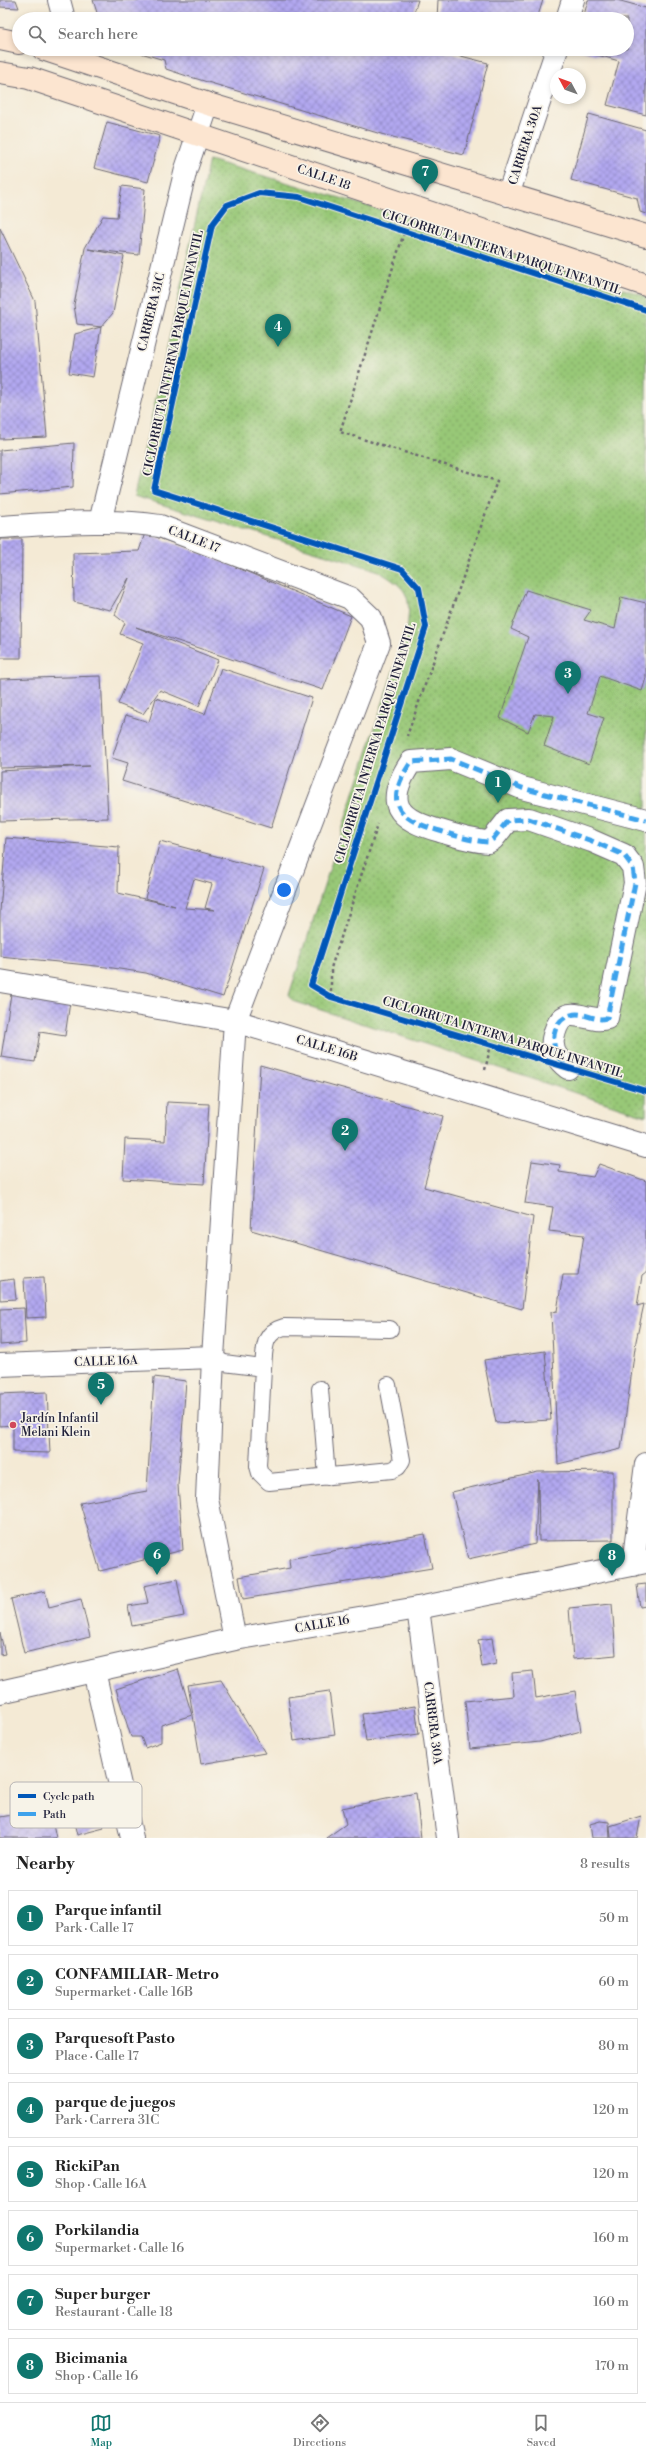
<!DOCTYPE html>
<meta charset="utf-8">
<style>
body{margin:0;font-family:"Libre Bodoni",serif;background:#f2f2f2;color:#222}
.compass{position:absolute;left:550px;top:68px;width:36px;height:36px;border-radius:50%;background:#fff;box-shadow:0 2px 6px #0003;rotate:311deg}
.you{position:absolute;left:284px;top:890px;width:14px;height:14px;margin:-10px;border:3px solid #fff;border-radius:50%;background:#1a73e8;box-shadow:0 0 0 6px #1a73e833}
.badge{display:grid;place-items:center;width:26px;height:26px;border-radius:50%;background:#0f766e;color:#fff;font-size:13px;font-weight:700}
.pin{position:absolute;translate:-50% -33px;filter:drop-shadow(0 1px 2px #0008)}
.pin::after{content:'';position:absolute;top:21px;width:14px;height:12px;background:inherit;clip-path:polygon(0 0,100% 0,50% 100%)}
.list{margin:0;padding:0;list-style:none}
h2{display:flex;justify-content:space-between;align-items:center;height:52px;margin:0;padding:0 16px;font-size:17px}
h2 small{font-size:13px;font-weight:400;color:#767676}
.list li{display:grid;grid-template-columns:26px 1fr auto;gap:12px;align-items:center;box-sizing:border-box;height:56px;margin:0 8px 8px;padding:0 8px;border:1px solid #e0e0e0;border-radius:0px}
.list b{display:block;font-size:15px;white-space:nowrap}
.list p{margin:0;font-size:13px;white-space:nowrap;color:#767676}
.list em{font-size:13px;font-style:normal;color:#767676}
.icon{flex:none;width:22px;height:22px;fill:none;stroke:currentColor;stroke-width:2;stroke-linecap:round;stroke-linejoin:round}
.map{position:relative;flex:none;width:646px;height:1838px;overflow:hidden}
.search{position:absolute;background:#fff;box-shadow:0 2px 6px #0003;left:12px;right:12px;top:12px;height:44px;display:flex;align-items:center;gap:10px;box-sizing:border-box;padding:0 14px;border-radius:22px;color:#767676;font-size:15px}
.sheet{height:564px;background:#fff}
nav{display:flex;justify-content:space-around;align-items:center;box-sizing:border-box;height:56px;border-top:1px solid #e0e0e0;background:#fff;font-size:11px;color:#767676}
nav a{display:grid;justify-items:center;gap:2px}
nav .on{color:#0f766e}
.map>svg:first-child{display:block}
.park{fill:url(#park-dots);stroke:#5d7559}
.building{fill:url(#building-cross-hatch);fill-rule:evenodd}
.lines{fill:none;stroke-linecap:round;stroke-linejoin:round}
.service-casing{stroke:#6c6871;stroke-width:18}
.pedestrian-casing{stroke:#6c6871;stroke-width:24}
.minor-casing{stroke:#6c6871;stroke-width:24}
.tertiary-casing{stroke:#6c6871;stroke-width:24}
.secondary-casing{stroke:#6c6871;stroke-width:24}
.path{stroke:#6c6871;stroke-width:2.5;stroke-dasharray:3 3;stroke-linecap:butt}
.service{stroke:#fff;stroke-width:16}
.pedestrian{stroke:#fff;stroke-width:22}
.minor{stroke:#fff;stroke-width:22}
.tertiary{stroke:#fff;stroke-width:22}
.secondary{stroke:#fce5d0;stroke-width:22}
.quiet{stroke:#3ea2ec;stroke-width:5;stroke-dasharray:10 5;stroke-linecap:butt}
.cycleway-casing{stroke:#f7f3e8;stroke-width:8}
.cycleway{stroke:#0057b8;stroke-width:6}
.poi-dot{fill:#d1495b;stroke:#f7f3e8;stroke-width:1.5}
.labels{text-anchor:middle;stroke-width:3.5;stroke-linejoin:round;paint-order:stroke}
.street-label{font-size:12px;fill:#22223b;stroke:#f7f3e8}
.poi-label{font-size:12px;fill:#22223b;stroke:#f7f3e8;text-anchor:start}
.key{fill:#f7f3e8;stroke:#b7b4b4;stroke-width:1}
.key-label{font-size:11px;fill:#22223b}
</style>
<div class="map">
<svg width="646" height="1838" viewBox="0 0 646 1838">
<defs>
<pattern id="park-dots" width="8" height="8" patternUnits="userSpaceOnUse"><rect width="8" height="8" fill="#98c877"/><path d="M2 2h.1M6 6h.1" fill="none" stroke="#7ca263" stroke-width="1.8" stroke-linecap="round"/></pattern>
<pattern id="building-cross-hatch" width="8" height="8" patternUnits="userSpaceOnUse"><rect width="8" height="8" fill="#b2a8f0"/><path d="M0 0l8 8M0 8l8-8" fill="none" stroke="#9088c4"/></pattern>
</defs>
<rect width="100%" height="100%" fill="#f7f3e8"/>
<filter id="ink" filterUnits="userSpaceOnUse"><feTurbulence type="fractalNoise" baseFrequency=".025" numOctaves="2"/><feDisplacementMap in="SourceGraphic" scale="8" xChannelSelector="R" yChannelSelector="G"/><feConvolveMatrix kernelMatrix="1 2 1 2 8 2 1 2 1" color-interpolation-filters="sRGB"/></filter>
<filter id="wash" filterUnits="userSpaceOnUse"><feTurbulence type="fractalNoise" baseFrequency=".012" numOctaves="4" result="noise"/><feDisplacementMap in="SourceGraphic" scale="16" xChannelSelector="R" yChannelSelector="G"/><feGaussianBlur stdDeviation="0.9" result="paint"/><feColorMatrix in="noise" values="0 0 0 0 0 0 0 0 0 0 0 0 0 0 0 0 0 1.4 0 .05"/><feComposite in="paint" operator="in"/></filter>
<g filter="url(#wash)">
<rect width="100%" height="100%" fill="#f4ead5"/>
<path class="park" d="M209 160 382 210 517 256 646 296V1116L293 1001 289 995 407 628C412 592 406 588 376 570L134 496Z"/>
<g id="blocks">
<path class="building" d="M0 0H16L19 8 0 7Z
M93 0H418L412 19H99Z
M438 0H543L537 19H437Z
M588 0H617L646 8V115L607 105 619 61 576 49H627V19H583Z
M128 49H434L488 63 464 155 381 134 184 75 166 69 164 60Z
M589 114 646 130V214L640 212 637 198 571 180Z
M107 122 160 136 148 182 94 168Z
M122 186 145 189 139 255 88 249 124 256 113 313 101 327 77 324 74 305 85 248 103 216 117 217Z
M0 228 35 301 47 437 0 439Z
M101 327 93 377 69 373 75 334Z
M74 443 73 487 0 494V450Z
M145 533 217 559 351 616 323 690 136 627 218 660 199 706 160 690 143 714 118 704 143 643 120 634 125 623 115 615 129 578 110 610 74 602 73 553 139 551Z
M0 539H22L21 658H0Z
M526 590 591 610 584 620 615 629 621 597 646 603V678L642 691 600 676 588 713 604 718 589 764 544 746 554 716 535 714 528 732 500 718 528 637 511 629Z
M221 668 312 698 271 828 122 781 128 763 112 758 126 715 149 722 156 698 205 714Z
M101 676 108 818 0 821V771L90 766 0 768V679Z
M6 838 119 847 118 893 175 906 145 898 160 841 264 869 223 997 146 973 106 967 0 956V911ZM194 879 212 884 205 908 215 910 185 908Z
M11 994 70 1002 65 1036 40 1032 35 1062 1 1057Z
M260 1065 443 1116 424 1187 533 1217 522 1309 251 1230Z
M167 1102 209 1104 204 1184 123 1179 125 1139 165 1141Z
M532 1161 560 1165 559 1172 593 1177 599 1164 646 1181V1273L642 1276 637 1306 644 1304 636 1341 621 1449 558 1464 551 1312 557 1311 563 1274H578L584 1235 549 1231 553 1207 525 1203Z
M44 1277 46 1317 26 1318 24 1278Z
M14 1279 16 1299 0 1300V1281Z
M24 1308 26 1343 0 1345V1309Z
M545 1351 551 1420 496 1423 484 1360Z
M154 1377 186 1381 178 1485 183 1550 100 1571 80 1503 147 1491Z
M47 1392 50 1453 13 1452V1425L0 1426V1394Z
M613 1471V1540L539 1541 538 1479 535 1544 468 1559 452 1492 538 1472Z
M425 1534 432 1568 243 1599 239 1577 290 1568 289 1559Z
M177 1579 184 1616 132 1626 128 1606 148 1603 144 1586Z
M646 1584V1606L640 1607 637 1585Z
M45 1591 49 1607 81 1599 90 1637 24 1653 11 1599Z
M612 1604 616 1655 573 1659 569 1608Z
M0 1633 5 1654 0 1655Z
M492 1638 496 1664 482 1667 478 1640Z
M178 1669 192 1715 161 1725V1742L145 1748 141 1737H131L116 1689Z
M533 1671 536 1698 575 1691 581 1731 540 1742 470 1749 465 1701 514 1696 512 1673Z
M221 1680 265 1753 201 1764 188 1685Z
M329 1691 335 1735 294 1741 288 1697Z
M415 1706 419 1734 366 1741 362 1714Z
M34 1789 38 1802 49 1804 56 1838H0V1817L19 1814 22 1804 19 1795Z
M416 1793 421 1838H326L346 1824 342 1808Z
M99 1807 104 1828 77 1835 72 1814Z
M641 1816 637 1838H611L610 1826Z
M600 1821 609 1822 610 1838H592L590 1824Z"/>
</g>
</g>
<g filter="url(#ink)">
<use href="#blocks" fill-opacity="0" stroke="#6c6871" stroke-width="1"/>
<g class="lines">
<g class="service-casing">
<path id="service" d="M213 1357 224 1363 263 1368C265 1349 262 1333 284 1327L390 1329
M263 1368 258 1466 260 1473 269 1482 392 1470 398 1467 402 1460 388 1385
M320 1389 327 1477"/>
</g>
<g class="pedestrian-casing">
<path id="pedestrian" d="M568 1068C559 1061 551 1051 553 1039 562 996 586 1025 607 1018L635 883 633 867 624 855 592 841 529 819 508 820 493 839 488 842C472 841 456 836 440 831 397 819 383 804 411 762L451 759 522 788 646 820"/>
</g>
<g class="minor-casing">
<path id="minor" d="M59 0 64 19
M567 19 573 0
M508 195 557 49
M100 522 186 169 208 104
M0 527C53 524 107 518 160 526L350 598 371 618 379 643 235 1021 213 1357 207 1499 235 1639
M0 981 235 1021 646 1146
M0 1365 213 1357
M633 1565 646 1464
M418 1608 448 1838
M94 1671 132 1838"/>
</g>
<g class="tertiary-casing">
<path id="tertiary" d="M0 1692 235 1639 418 1608 646 1562"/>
</g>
<g class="secondary-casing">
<path id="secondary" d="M0 39 19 43
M43 49 208 104 646 236
M0 73 29 78 646 285"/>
</g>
<path class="path" d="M404 233 340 432 497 481 407 736
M331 997V968L378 824
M485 1070 491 1045"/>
<use href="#service" class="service"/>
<use href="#pedestrian" class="pedestrian"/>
<use href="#minor" class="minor"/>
<use href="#tertiary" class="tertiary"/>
<use href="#secondary" class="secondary"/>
<path class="quiet" d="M565 1065C550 1054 548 1021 571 1015 583 1011 595 1022 607 1018L635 883 633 867 624 855 592 841 529 819 508 820 493 839 488 842C472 841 456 836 440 831 397 819 383 804 411 762L451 759 522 788 646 820"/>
<g class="cycleway-casing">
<path id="cycleway" d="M646 310 299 197 259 193 227 205 212 225 154 490 402 569 419 588 426 627 311 985 331 997 646 1091"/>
</g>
<use href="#cycleway" class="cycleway"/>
</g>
</g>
<circle class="poi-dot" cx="13" cy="1425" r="4"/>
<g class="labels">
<g class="street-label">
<text transform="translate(525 145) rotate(-72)" y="4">CARRERA 30A</text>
<text transform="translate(324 177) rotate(19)" y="4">CALLE 18</text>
<text transform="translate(502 252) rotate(18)" y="4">CICLORRUTA INTERNA PARQUE INFANTIL</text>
<text transform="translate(151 312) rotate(-76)" y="4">CARRERA 31C</text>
<text transform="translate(173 353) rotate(-78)" y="4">CICLORRUTA INTERNA PARQUE INFANTIL</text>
<text transform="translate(194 539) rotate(21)" y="4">CALLE 17</text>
<text transform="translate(375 743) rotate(-73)" y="4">CICLORRUTA INTERNA PARQUE INFANTIL</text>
<text transform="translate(503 1037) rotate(17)" y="4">CICLORRUTA INTERNA PARQUE INFANTIL</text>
<text transform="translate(327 1048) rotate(17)" y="4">CALLE 16B</text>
<text transform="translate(106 1361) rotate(-2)" y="4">CALLE 16A</text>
<text transform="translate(322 1624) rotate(-10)" y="4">CALLE 16</text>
<text transform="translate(433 1723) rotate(83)" y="4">CARRERA 30A</text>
</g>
<g class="poi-label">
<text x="21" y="1422">Jardín Infantil<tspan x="21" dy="14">Melani Klein</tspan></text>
</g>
</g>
<rect x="10" y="1782" width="132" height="46" rx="6" class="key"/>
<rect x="18" y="1794" width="18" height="4" fill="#0057b8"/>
<rect x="18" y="1812" width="18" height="4" fill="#3ea2ec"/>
<g class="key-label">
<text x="43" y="1800">Cycle path</text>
<text x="43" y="1818">Path</text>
</g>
</svg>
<svg class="compass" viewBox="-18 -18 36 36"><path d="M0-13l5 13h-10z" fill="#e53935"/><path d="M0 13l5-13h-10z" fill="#767676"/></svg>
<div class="you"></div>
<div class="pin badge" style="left:498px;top:803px">1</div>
<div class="pin badge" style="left:345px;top:1151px">2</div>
<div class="pin badge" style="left:568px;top:694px">3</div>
<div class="pin badge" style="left:278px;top:347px">4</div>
<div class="pin badge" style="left:101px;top:1405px">5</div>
<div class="pin badge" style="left:157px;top:1575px">6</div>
<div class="pin badge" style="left:425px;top:192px">7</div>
<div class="pin badge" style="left:612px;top:1576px">8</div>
<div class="search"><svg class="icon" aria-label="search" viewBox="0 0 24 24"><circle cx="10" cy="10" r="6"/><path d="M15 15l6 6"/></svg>Search here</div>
</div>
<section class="sheet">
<h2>Nearby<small>8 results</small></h2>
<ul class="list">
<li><span class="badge">1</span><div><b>Parque infantil</b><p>Park · Calle 17</p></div><em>50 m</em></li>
<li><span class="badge">2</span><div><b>CONFAMILIAR- Metro</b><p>Supermarket · Calle 16B</p></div><em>60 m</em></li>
<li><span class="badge">3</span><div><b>Parquesoft Pasto</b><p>Place · Calle 17</p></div><em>80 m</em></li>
<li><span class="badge">4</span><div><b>parque de juegos</b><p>Park · Carrera 31C</p></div><em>120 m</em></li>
<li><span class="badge">5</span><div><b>RickiPan</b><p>Shop · Calle 16A</p></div><em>120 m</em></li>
<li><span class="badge">6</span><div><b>Porkilandia</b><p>Supermarket · Calle 16</p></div><em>160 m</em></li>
<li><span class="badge">7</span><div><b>Super burger</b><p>Restaurant · Calle 18</p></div><em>160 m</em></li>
<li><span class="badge">8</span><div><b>Bicimania</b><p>Shop · Calle 16</p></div><em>170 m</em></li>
</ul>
</section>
<nav>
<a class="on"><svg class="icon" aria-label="map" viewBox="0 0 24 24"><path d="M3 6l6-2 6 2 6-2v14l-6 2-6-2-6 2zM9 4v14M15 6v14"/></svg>Map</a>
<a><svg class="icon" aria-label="directions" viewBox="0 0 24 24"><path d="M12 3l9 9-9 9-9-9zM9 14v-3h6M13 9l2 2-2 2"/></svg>Directions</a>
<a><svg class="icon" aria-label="saved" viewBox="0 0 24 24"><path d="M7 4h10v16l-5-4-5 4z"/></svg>Saved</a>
</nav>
